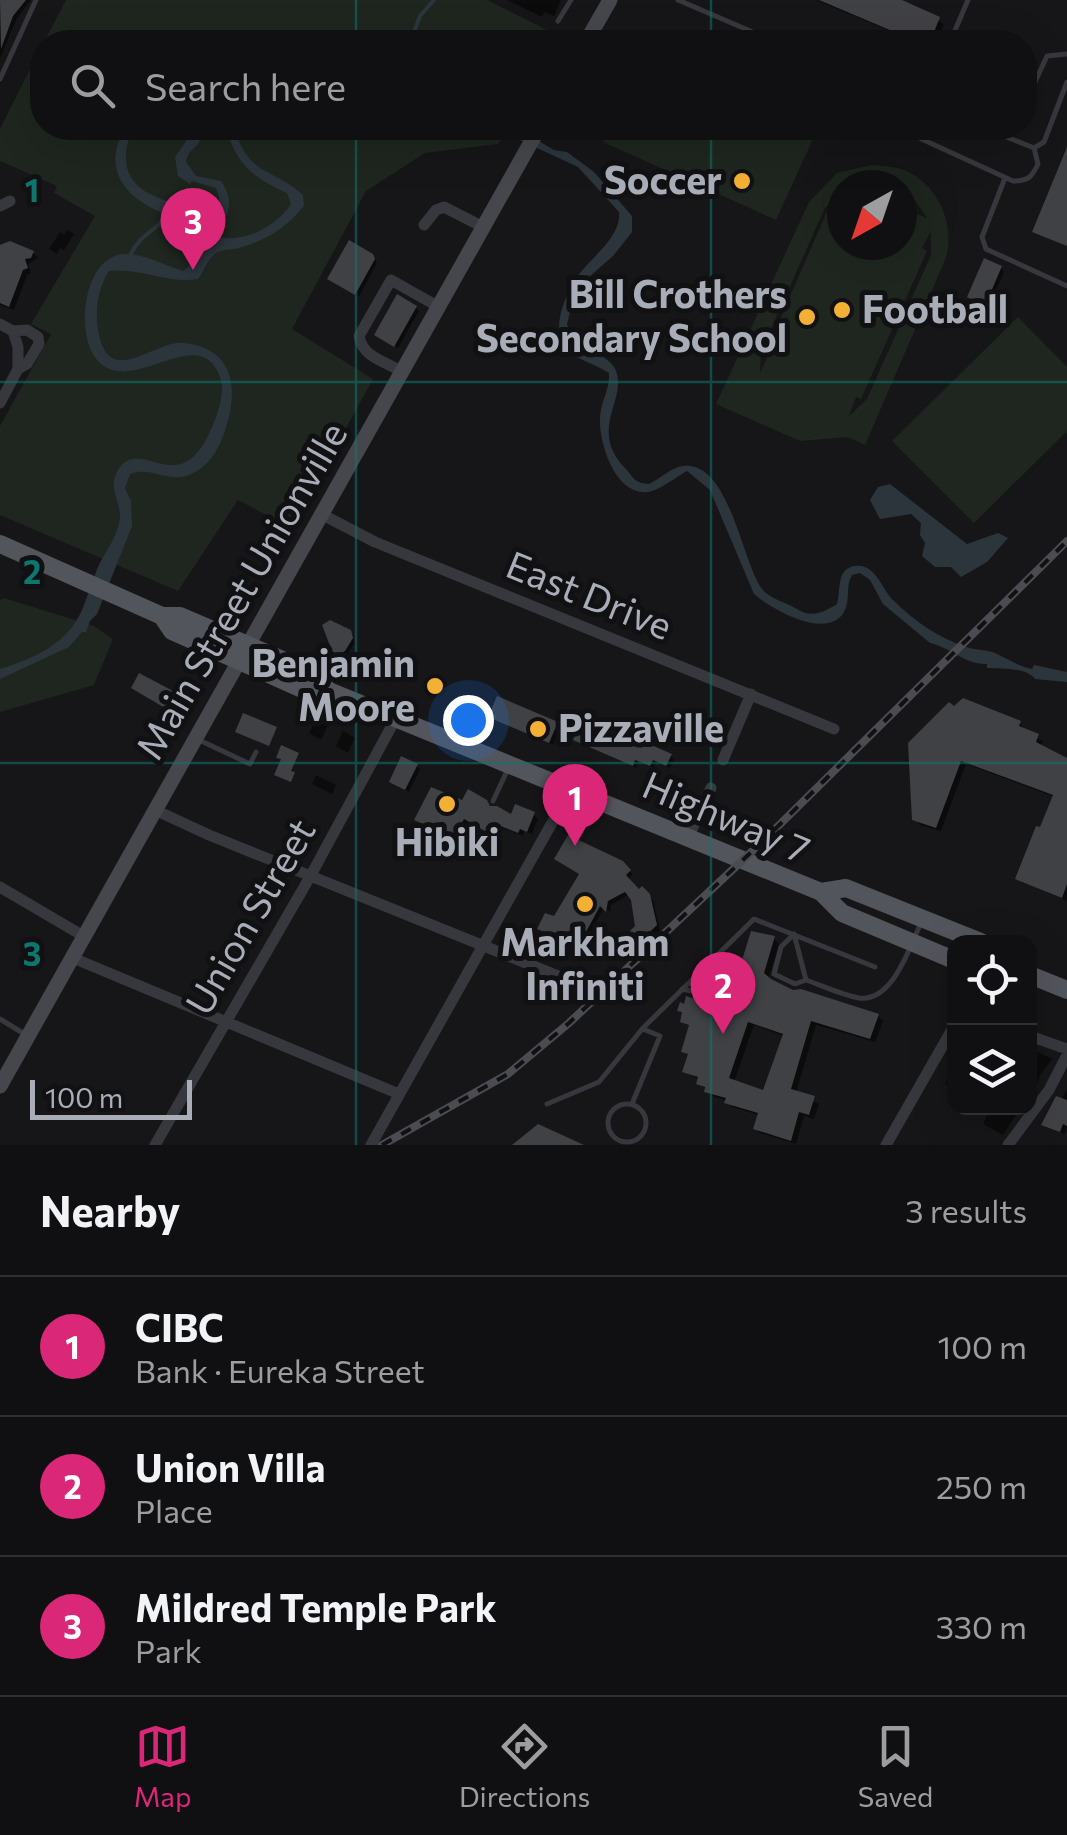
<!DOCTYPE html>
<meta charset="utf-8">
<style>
body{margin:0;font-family:Commissioner,sans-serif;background:#19191b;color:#f1f3f6}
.controls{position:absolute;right:30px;bottom:30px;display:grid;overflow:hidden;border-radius:20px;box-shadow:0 10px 40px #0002}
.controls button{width:90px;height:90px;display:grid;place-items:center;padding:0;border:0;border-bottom:2px solid #303032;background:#101012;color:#f1f3f6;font:50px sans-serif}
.compass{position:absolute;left:827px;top:170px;width:90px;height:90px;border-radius:50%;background:#101012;box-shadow:0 10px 40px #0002;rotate:220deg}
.scale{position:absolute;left:30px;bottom:25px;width:162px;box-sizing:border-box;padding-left:10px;border:5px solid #a8adb8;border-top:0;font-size:28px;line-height:35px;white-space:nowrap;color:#a8adb8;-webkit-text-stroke:8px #111113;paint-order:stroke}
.you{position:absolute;left:468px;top:720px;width:35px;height:35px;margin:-25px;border:8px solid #fff;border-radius:50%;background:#1a73e8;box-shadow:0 0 0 15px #1a73e833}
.badge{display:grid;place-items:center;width:65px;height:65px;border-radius:50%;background:#db2777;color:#fff;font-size:32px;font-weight:700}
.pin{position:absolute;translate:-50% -82px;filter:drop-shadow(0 2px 5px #0008)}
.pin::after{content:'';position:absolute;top:52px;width:35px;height:30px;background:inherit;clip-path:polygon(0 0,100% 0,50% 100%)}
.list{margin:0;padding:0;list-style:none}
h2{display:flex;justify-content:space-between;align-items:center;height:130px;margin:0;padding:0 40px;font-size:42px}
h2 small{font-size:32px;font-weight:400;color:#9c9d9f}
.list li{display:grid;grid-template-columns:65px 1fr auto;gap:30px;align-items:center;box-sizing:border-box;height:140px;padding:0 40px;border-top:2px solid #303032}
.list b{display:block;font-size:38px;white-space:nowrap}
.list p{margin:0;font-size:32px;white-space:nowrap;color:#9c9d9f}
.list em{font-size:32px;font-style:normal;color:#9c9d9f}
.icon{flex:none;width:55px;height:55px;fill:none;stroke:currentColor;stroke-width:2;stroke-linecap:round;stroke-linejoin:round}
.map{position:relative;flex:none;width:1067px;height:1145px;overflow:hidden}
.search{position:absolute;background:#101012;box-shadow:0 10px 40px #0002;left:30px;right:30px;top:30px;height:110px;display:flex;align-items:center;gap:25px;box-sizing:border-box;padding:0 35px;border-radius:40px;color:#9c9d9f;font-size:38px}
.sheet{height:550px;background:#101012}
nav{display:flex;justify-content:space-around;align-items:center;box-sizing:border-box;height:140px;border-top:2px solid #303032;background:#101012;font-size:28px;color:#9c9d9f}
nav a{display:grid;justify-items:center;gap:5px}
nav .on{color:#db2777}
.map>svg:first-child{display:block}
.green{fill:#1e261f;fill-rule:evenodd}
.water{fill:#2c353c}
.shadow{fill:#0007;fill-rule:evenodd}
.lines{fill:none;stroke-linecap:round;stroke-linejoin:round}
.stream{stroke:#2c353c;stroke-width:4}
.building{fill:#404145;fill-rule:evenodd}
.lane{stroke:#37383d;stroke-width:5}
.street{stroke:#37383d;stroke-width:11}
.secondary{stroke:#45474d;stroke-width:15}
.primary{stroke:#53555c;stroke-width:18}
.rail-casing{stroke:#4a4c52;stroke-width:8}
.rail{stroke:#111113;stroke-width:4;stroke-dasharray:11;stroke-linecap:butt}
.grid{fill:none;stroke:#0f766e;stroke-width:2.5;stroke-opacity:0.55}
.poi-dot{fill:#f2b134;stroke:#111113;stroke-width:4}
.labels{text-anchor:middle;stroke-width:10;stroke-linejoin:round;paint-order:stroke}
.poi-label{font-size:38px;font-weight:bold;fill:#a8adb8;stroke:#111113;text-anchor:end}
.street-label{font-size:38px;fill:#a8adb8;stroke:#111113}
.grid-label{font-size:32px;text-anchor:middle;font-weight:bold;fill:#0f766e;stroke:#111113;stroke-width:10;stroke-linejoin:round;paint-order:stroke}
</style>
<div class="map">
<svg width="1067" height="1145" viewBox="0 0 1067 1145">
<rect width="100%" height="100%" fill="#161618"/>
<path class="green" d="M66 0H487L567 40 565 42H44Z
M42 45V128H509L498 144 425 153 366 191 292 329 373 379 291 528 238 500 178 591 0 515V426L51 334 31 324 95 216 54 193 57 186 0 161V129Z
M610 128H818L776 220 603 142Z
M871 165C882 166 894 166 904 170 938 184 957 226 945 260L865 445 848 437 800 441 716 404 809 202 837 173ZM877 183 902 185V191L914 199 927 218 902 208V245H842V195L835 209 829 207 764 356 767 358 760 373 761 351 825 208 842 192V185ZM931 231V255L867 399 849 416 856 397 861 399 927 251 922 248Z
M1018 317 1067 367V431L974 523 892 441Z
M4 598 94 626 113 639 94 685 0 712V600Z"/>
<path class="water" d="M126 128H137C129 135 126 145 126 156 125 195 166 198 195 212L192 219C146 216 92 179 126 128Z
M191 128H200C204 150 188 145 186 162L196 176 221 181C234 201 229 210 221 229 216 217 224 208 216 188L192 181 190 184 178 176 175 157 189 137Z
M226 128H234C250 178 271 166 303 195L304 206C286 228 265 241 239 248 231 250 223 249 216 253 206 260 205 270 198 279 167 284 140 267 109 271 99 286 96 305 97 322 104 388 142 350 176 343 183 342 192 344 199 346 234 357 236 390 228 421 221 444 213 465 189 475 168 483 150 466 130 474L125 488 131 501 132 526 97 614 90 621 86 632H82L69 647 0 679V669C35 658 67 644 82 610 88 596 92 581 98 567 105 552 118 536 120 518 121 503 109 489 116 474 139 427 180 511 214 422 219 410 225 391 220 377 199 320 133 398 98 361 74 336 83 255 125 254 142 253 166 266 183 271L195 261 203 240C215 235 223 239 235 238 257 236 279 222 291 204L287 193C253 178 236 164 226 128Z
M494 128 519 129 554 150 567 152 594 172 632 216V232L613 256 589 277 571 308 567 324C575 354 608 350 616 371 627 401 588 429 625 468 634 478 634 483 649 484 660 479 672 467 683 466 729 460 742 562 762 589 770 599 785 602 795 608 810 618 821 614 837 604 841 591 836 568 855 566 876 563 881 589 894 601 914 621 939 638 966 647 978 651 985 649 995 653 1008 659 1018 666 1032 669L1034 665 1067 672V682L1035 679C1026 667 1001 669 987 668V664C965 665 950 647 930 643L883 604 870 580 860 573 852 575C845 586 851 600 844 612 827 641 771 609 754 594L710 490 687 471C676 477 664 487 652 491 617 501 599 445 600 419 600 402 610 390 609 373 596 364 579 361 568 350 549 332 565 295 577 277 590 258 622 237 619 212L578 167Z
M890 484 967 544 998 533 1008 538 987 562 961 577 951 567H935L922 556 925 543 920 535 921 523 911 514 880 519 870 500 878 487Z"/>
<path class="shadow" d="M0 0H31L16 20 0 58Z
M507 0H561L554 16 544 12 542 17Z
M816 0H895L944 24 936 42H916Z
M67 230 74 234 64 250 60 248 57 254 49 249 60 232 64 235Z
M0 252 33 253 38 258 28 264 31 273 27 275 14 310 0 305Z
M372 256 377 263 359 297 334 282Z
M1001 268 1004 272 989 307 973 300 970 297Z
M416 308 419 311 398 348 380 338Z
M349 632 355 642 348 654 343 657 338 654Z
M318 716 329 723 321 740 309 733Z
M491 717 557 724 560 727 553 745Z
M1020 723 1024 730 1043 741 1040 747 1067 759V901L1018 878 1055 797 966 764 941 831 920 825 915 819 911 744Z
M343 731 355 738 348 753 336 746Z
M576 740 670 756 674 759 670 768 656 762 654 768 639 762 636 768Z
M416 766 420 769 409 792 395 785Z
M316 775 336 785 332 794 312 784Z
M463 804 492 808 513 818 533 814 538 819 532 834 524 831 523 836 503 828 497 838 470 822 459 840 417 819Z
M621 863 633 874 627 880 653 900 660 930 632 956 620 944 638 927 630 894 611 905 610 912 604 907 583 947 540 928 555 919Z
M774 939 779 944 768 980 793 992 878 1016 883 1021 875 1042 816 1025 796 1093 819 1104 814 1119 804 1116 796 1144 760 1133 755 1128 759 1115 732 1107 728 1101 712 1096 699 1083 700 1080 685 1071 690 1057 684 1051 691 1027 682 1021 729 1012ZM754 1025 784 1036 765 1093 734 1082Z
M1030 1048 1052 1059 1041 1074 1032 1096 1030 1095Z
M951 1067 954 1068V1090L945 1084Z
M1067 1090V1129L1064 1134 1044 1124Z
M990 1108H1021L1003 1135 983 1124Z"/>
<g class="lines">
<path class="stream" d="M410 42 420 16 434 0
M130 256C139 235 156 230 170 214"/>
</g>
<path class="building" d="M0 0H26L13 16 1 49Z
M819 0H902L940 17 930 42H918Z
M1067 147V246L1032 232Z
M349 240 373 254 375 259 355 295 327 279Z
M10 241 34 251 31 258 25 259 28 268 23 270 9 307 0 303V245Z
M984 258 1002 266 985 306 967 297Z
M397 294 417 306 394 347 374 335Z
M330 620 351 630 353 638 345 651 338 655 332 651 322 625Z
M139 673 192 701 182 718 131 688Z
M497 696 558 722 549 743 488 717Z
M963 698 1021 721 1019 726 1039 734 1036 742 1067 758V884L1062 898 1015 879 1036 826 1040 827 1053 795 961 761 936 828 912 820 908 743 949 702 954 706Z
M243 713 277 727 269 746 235 732Z
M584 716 672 754 666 766 653 760 650 766 635 760 633 766 573 740Z
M281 745 299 753 291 771 295 772 291 782 274 775 281 759 276 758Z
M401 756 418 764 405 790 389 782Z
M431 787 462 800 468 789 487 800 490 806H497L511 814 515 804 535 812 527 832 520 829 518 833 498 825 492 835 464 819 454 837 414 820Z
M568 835 623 861 631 870 626 875 639 889 642 886 650 894 657 925 627 954 617 944 635 926 631 900 625 892 608 901 606 912 600 906 579 945 537 929 545 913 554 916 579 874 554 859Z
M751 931 775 936 764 973 771 979 793 990 801 989 879 1014 870 1039 811 1021 791 1089 815 1096 809 1115 799 1112 791 1141 753 1129 758 1113 724 1103 726 1098 704 1092 705 1087 696 1084 698 1077 682 1072 688 1054 681 1052 689 1025 680 1022 682 1012 677 1011 680 1002 684 1004 686 996 727 1009ZM748 1022 783 1034 763 1090 729 1078Z
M1056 1096 1067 1100V1126L1063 1124 1060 1132 1041 1125Z
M538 1124 584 1145H512Z"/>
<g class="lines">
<path class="lane" d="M678 0 776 42
M558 21 571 0
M950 42 968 0
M0 79 36 0
M1024 106 1047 56 1067 54
M915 128V136L1013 181C1028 181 1032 177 1038 164L1034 148 984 128
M1034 148 1044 142 1067 82
M1005 178 982 237 986 249 1067 286
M197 739 250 764 256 752
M493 801 507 771
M794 934 806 980C823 986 842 995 859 998 893 1002 909 948 921 923
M794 934 781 947 774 974 795 984 806 980
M682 989 700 993 707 982 698 973
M0 1019 26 1035
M608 1123a19 19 0 1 1 38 0a19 19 0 1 1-38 0Z
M547 1104 599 1082 643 1028 754 919 875 967
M632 1104 660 1036 643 1029"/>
<path class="street" d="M0 206 10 201
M424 225 436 210 444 207 483 227
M0 324 13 331 27 330 38 337 39 344 27 364 18 369 0 403
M13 331 18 347V369
M403 372C386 362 362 357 359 336L391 280 439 307
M323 515 375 542 834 729
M723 760 751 694
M155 810 209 835 583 986
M689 836 711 788
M0 887 85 937
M73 958 399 1094
M1030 1036 1067 1049
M155 1145 311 875 396 718
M371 1145 571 789
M886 1145 954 1026
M1008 1145 1049 1090 1067 1055"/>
<path class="secondary" d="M586 42 610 0
M0 1086 539 128"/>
<path class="primary" d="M0 544 162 616H180L308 671 329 691
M162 616 172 631 300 688 329 691 821 892 842 913 954 960
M821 892 846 888 981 942
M1030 975 1067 990"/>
<g class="rail-casing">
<path id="rail" d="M382 1145 508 1074 569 1023 761 843 1067 541"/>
</g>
<use href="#rail" class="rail"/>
</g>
<path class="grid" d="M356 0V42M711 0V42M356 128V1145M711 128V1145M0 382H1067M0 763H1067"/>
<g class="poi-dot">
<circle cx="742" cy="181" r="10"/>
<circle cx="842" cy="310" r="10"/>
<circle cx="807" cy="317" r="10"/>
<circle cx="435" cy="686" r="10"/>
<circle cx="538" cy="729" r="10"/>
<circle cx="447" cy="804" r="10"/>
<circle cx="585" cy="904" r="10"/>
</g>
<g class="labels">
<g class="poi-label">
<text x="722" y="194">Soccer</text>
<text x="787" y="308">Bill Crothers<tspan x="787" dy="44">Secondary School</tspan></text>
<text x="862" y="323" text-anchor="start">Football</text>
<text x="415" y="677">Benjamin<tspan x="415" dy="44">Moore</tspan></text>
<text x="558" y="742" text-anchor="start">Pizzaville</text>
<text x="447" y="856" text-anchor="middle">Hibiki</text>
<text x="585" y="956" text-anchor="middle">Markham<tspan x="585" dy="44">Infiniti</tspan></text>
</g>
<g class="street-label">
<text transform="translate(242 591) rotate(-60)" y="13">Main Street Unionville</text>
<text transform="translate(589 596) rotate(22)" y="13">East Drive</text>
<text transform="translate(726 818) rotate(23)" y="13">Highway 7</text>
<text transform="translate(251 917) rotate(-60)" y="13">Union Street</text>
</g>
</g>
<g class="grid-label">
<text x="32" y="202">1</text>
<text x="32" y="584">2</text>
<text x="32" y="966">3</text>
</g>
</svg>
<div class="controls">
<button><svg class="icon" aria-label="locate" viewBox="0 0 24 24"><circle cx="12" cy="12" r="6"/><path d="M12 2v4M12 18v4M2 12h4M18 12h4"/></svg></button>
<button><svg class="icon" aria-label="layers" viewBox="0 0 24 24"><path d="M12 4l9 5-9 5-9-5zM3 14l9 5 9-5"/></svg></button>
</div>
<svg class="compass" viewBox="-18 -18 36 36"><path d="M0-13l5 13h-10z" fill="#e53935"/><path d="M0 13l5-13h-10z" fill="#9c9d9f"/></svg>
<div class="scale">100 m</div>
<div class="you"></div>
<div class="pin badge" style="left:575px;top:846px">1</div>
<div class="pin badge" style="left:723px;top:1034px">2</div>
<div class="pin badge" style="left:193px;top:270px">3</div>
<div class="search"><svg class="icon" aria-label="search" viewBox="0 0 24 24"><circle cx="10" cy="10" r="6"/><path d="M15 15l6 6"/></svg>Search here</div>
</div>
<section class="sheet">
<h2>Nearby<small>3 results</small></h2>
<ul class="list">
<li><span class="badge">1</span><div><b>CIBC</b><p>Bank · Eureka Street</p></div><em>100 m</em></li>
<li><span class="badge">2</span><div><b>Union Villa</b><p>Place</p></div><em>250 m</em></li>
<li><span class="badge">3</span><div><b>Mildred Temple Park</b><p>Park</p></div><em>330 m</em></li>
</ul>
</section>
<nav>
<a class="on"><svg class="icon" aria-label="map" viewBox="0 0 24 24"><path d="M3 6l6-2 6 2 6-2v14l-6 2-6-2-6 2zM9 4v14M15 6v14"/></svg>Map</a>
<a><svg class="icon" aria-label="directions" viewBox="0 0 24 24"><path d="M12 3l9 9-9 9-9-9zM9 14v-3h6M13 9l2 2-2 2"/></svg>Directions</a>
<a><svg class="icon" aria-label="saved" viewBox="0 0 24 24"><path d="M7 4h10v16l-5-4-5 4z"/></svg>Saved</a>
</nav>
